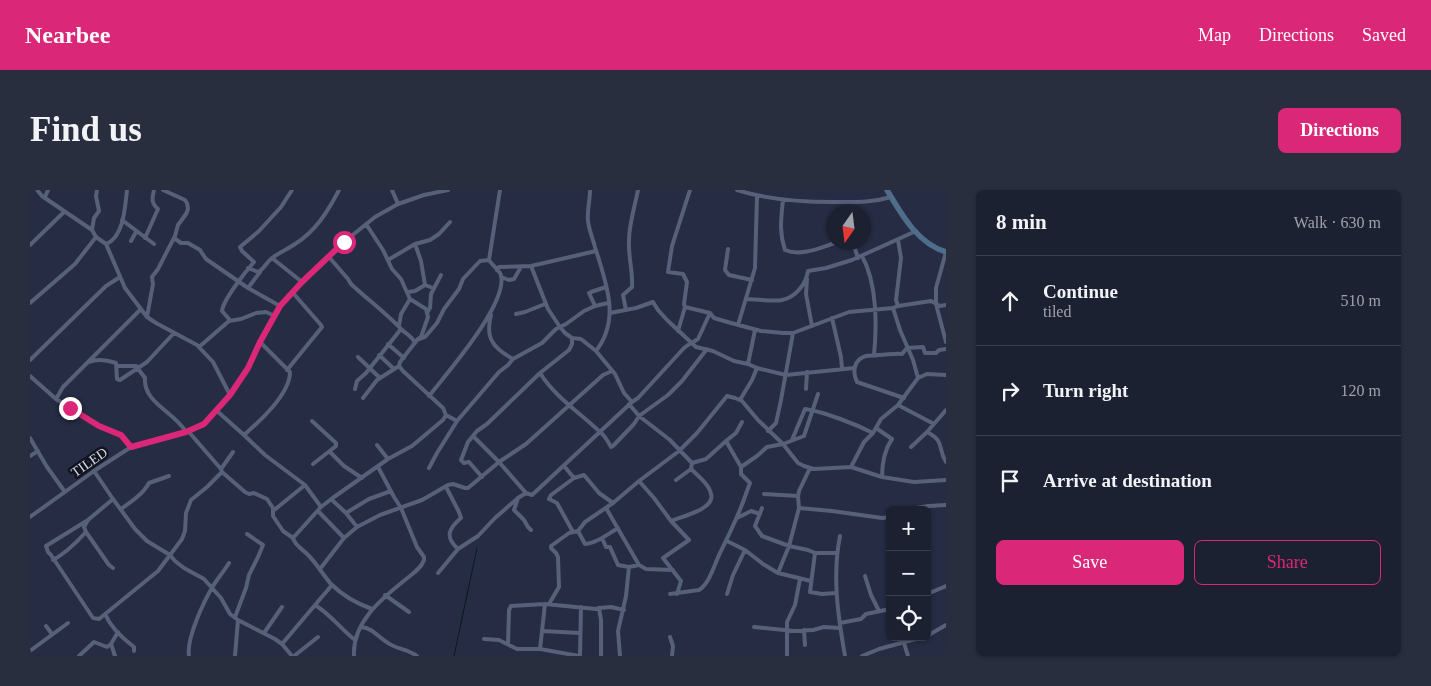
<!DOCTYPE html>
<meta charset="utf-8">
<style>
body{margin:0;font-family:"Times New Roman",serif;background:#292e3e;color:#f1f3f6}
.controls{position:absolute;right:15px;bottom:15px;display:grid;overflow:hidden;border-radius:8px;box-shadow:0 1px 4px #0004}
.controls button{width:45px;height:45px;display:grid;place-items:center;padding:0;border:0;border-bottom:1px solid #3a3e4d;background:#1c2132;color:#f1f3f6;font:25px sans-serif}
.compass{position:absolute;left:796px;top:15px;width:45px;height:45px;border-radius:50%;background:#1c2132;box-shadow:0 1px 4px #0004;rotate:194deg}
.stop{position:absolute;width:15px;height:15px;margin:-11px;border:4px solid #db2777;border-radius:50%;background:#fff}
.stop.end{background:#db2777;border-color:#fff;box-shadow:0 1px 5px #0008}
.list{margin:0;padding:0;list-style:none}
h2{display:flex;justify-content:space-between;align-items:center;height:65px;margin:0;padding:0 20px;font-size:21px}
h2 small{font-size:16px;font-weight:400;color:#a0a3ac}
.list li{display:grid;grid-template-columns:32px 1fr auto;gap:15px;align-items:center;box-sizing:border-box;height:90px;padding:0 20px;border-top:1px solid #3a3e4d}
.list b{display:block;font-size:19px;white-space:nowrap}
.list p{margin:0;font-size:16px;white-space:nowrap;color:#a0a3ac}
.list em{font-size:16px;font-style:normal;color:#a0a3ac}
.actions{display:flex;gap:10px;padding:15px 20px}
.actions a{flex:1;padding:11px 0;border:1px solid #db2777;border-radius:8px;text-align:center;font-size:18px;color:#db2777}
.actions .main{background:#db2777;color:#fff}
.icon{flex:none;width:28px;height:28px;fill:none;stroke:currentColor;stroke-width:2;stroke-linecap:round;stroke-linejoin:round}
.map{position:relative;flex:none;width:916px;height:466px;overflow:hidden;border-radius:8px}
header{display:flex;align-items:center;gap:30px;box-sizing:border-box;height:70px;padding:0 25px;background:#db2777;color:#fff}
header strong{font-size:24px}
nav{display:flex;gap:28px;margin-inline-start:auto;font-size:18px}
.intro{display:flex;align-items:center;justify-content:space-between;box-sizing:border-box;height:120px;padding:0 30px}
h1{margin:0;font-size:35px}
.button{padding:12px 22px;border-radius:8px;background:#db2777;color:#fff;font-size:18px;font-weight:700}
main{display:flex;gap:30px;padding:0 30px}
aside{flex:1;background:#1c2132;border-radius:8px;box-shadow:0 1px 4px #0004}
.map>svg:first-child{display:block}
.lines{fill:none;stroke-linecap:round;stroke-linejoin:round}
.stream{stroke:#011d20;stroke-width:1}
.street{stroke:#576079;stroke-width:4}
.secondary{stroke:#506c8b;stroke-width:5.5}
.route{stroke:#db2777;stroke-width:6}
.labels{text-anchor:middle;stroke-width:5;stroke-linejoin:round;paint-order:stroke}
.street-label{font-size:14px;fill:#d6dbea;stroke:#12151f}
</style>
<header>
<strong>Nearbee</strong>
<nav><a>Map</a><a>Directions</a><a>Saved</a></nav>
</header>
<div class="intro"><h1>Find us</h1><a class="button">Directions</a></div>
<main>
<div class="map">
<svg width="916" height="466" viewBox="0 0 916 466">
<rect width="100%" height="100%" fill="#252c43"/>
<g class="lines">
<path class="stream" d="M424 466 447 358"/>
<path class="street" d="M7 0 12 6 62 40 66 47 76 54 95 98 117 127 126 133 167 155 183 172 200 205
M362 0 368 14
M560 0C560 10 557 21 558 31 559 40 563 49 565 57 576 93 591 129 566 161
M707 0C739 10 770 12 803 12 824 12 841 13 861 7
M15 7 18 0
M753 10C751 29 749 42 755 60 772 67 792 57 808 52
M92 30 124 54
M336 34 353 60 362 79 371 89 380 109 396 119 397 123
M62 40 64 28 69 21 66 6 67 0
M115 48 128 19C121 13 122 8 124 0
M144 48 151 53H158L170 60 176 69 218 98 250 116
M868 50 871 68 866 110 868 116
M101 51 106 42
M819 52 825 59 828 68
M76 54C94 47 95 17 97 0
M385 54 391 71 395 95
M0 55 34 22
M698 59 695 80 699 85 722 90
M916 62 906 98V114L916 152
M832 66C847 93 847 135 844 165
M299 67 318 89 321 94C337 109 356 123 371 139 376 144 382 146 385 153
M242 68 272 92
M358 70 385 54 400 50 409 44 420 32
M501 76 518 119 530 137 535 143 542 148 551 149 566 161 585 184 594 203 602 212
M218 78 228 82C234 79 236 73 241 69 248 63 258 59 265 54 286 41 298 21 309 0
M467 80 469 77 501 76 566 61
M471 87 479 90 484 89 491 77
M777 89 776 104 782 136
M218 98 230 82
M378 102 385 101 395 95 403 98
M716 109C726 109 743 112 752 110 766 107 776 94 778 81L796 78 822 70 886 41
M0 113 45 74 66 47
M565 116 559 103 561 102 576 97
M655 117 680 123 684 128 701 133 731 141 753 143H763L819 122 863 118 868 116 901 111 910 116 916 115
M863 118 870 140 883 170 888 188
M596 120 593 105 602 97C603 81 598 66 599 50 599 34 605 16 608 0
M580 123 606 118 623 112 628 120 637 130 666 157 683 161 704 171 718 174 727 178 756 185 824 178
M486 124 495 122 515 114
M461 125C455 148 463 158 483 169
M117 127 123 94 122 87 128 79 145 46 148 35 156 24 158 19 157 13 155 10 133 0
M802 128 811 167 812 178
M199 131V129L192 121C193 110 216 81 224 72L212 61 210 57 229 41 251 17 262 0
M708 135 725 78 727 6
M369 136 371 124 380 109
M648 141 655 117 654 114 657 92 653 84 638 82 642 56 660 0
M388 149 391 147 398 127 397 123 400 118 401 104 411 85
M358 154 374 168
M169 157 199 131 211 129 226 123 236 122 245 126
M349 165 364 179
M328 167 350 188
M0 170 76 96 90 87
M59 172C68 168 77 170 86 173L87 189 90 190 117 172 144 143
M718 174 725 140
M87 176H106L115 188C113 213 145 222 156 242
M369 176 373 181 413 218 416 225 427 231
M257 180 292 137 291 135 263 103
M510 183C525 207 549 222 569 241 574 245 578 251 581 257L583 256 604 234 609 226 638 205 652 191 677 159
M0 186 26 209 69 236 91 245 101 257
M325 199 327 191 336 183 371 139
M776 199 777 182
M399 206C417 183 478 114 471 85 469 80 462 75 459 70L470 0
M333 208 347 190 369 176 370 172 387 150 395 147 407 133 414 119 429 99 433 89 450 71 459 70
M874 208 827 192C822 182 824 169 836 166 840 165 844 166 848 165 857 165 864 163 872 164L877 158 893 157 895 163H906L909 160 916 159
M26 209 33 197 111 119
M710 210 722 190 727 178
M599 214 609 226 640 250 662 273 661 279C668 286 679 294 681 304 686 319 650 327 641 331
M868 215 904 234
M187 221 214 245 235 265 275 295 291 317
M282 231 306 253V256L283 274
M846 238 862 249C855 259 852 274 852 287
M158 241 191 279 192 282 215 302 219 304 224 303 237 309 243 318V326L253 341 263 348C265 356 274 360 279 366 287 374 293 385 301 394 312 405 328 414 342 419
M738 241 746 233 751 210 763 143
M897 242C916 252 907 258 916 272
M214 245C230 231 260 204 260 182L230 152
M443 246 469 272 496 303
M0 248 17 277 35 302
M762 250 775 219C795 222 825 234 843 243
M347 255 358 269
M881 257 897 242 916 220
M300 262 314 276 332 288
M0 266 8 261
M662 273 676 269 696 251 706 243 712 232
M534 276 544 288
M711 277 727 266 737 257 753 254 774 246 788 204
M821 277 834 252 843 243 851 229 868 215 888 188 897 184 916 185
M399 278 407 263 427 231 469 182 478 175 483 169 512 153 526 139 536 134 554 121 565 116 578 113
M191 279 203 262
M64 281 83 309 105 339 117 351 140 365 145 371 154 378 174 389 191 408 200 424 208 430 245 449 252 454 262 466
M452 287 439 272 434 273 431 270 438 252 447 241 457 234 510 183 539 160 542 154V148
M646 290 661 279
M609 291 624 308 641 331 659 350 633 368 651 391 647 404
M416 297 429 322 431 328C418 339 415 347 428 359
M734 304 768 306
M488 308 484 320 494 330 498 337 501 340
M301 309 316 323 327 337
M576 318 609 375
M732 318 725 336 732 346 759 356 778 360 785 363H807
M769 318 802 321 852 328 860 327
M91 319C101 312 113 304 119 293L139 286
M875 320 898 316 916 315
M243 321 275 295
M288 321 314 348
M316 323 339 309 361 301
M0 327 64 281 101 257 156 242 174 234 200 205 218 178 230 152 250 116 272 92 314 52 345 27 368 14 394 5 418 0
M707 328 721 321 730 324
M58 330 16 356 18 362 21 365 63 428 69 429 128 381 152 349 155 341 156 323 161 310 177 297 192 282
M548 341 555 354C567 353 578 344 588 338
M56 342 79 375 83 378
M543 342 527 313 519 309 521 305 544 288 554 285 569 303 583 313
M810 346C802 386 808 426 815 466
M263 348 291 317 304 307 358 269 382 256 413 230 416 225
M572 348 576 357H580L588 375 599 377 609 375 616 379 643 380
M697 351 715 360 733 374 748 383 781 391
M785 363 780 402 792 404 806 403
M23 370C36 363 46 353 56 342L54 337 58 330 83 309
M290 379 314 348 327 337 350 325 392 310 418 295 423 294 435 298H438L469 272 496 254 573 185 582 181
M408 383 428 359 448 346 465 328 488 308 496 303 502 305 602 212 608 208 654 158 658 155 668 149 680 123
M748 383 759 356 769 318 768 306 769 301 780 278
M835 386 841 405 849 421
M640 404 669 400C680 393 684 375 690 363 700 343 710 322 717 301L720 293 711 284V277L696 251
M697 404 703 385 715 360
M897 404 916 396
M355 405 379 422
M519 414 529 397 528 367 526 363 521 358V356L539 343 548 341 555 332 583 313 609 291 649 261 667 243 697 206 705 208 712 211 728 230 753 254 768 273 774 276 784 279 821 277 852 287 884 292 916 290
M285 415C300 424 311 439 325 450
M569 418 581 417 594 420
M75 424C81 438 92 448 104 457V461
M205 427 216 398 219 385 228 367 233 355 217 344
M810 433 831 429 836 424 860 419
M16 436 22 444
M331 437C343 438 348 447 358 453 366 459 378 459 387 466
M724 437 764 441 783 440 794 437 810 438
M774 440 775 455
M512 441 550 443
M234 443 252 417
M897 446 916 435
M640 447 643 456 642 466
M454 449 469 450 487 459H510L549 466
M874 453 878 466
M252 454 302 395
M478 454 479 420 481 416 515 414 566 419 569 418 571 430V466
M510 459 515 414
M0 461 38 433
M49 466 64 452 77 457 81 454
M85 466 81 454 88 442
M159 466C156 449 174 411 183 396 188 388 194 381 199 373
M205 466 208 430
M264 466 288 447
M324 466C322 433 351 409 375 390 382 384 391 379 394 370V367L387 357 371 318 364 307 348 277
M550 466 551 417
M590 466 588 441 596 406 599 377
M757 466V432L765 415 770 389
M832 466 849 459 893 447"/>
<path class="secondary" d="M857 0C872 25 887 53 916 62"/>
</g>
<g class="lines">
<path class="route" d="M40 218 69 236 91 245 101 257 156 242 174 234 200 205 218 178 230 152 250 116 272 92 314 52"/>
</g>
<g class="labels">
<g class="street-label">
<text transform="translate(59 272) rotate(-35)" y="5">TILED</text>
</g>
</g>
</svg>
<div class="controls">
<button>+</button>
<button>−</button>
<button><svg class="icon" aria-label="locate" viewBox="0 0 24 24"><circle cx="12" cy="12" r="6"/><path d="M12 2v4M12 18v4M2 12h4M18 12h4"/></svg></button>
</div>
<svg class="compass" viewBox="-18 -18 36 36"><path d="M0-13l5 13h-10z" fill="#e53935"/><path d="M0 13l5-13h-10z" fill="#a0a3ac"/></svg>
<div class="stop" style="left:314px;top:52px"></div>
<div class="stop end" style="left:40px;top:218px"></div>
</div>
<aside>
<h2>8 min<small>Walk · 630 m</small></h2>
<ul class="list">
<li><svg class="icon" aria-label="ahead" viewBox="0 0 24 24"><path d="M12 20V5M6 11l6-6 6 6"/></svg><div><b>Continue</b><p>tiled</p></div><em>510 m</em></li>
<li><svg class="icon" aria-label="right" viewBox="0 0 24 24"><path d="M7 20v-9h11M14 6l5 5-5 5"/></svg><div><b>Turn right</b></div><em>120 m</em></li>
<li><svg class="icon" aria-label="arrive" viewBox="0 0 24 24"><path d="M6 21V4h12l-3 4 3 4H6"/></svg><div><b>Arrive at destination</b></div></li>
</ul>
<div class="actions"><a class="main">Save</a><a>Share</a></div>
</aside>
</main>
